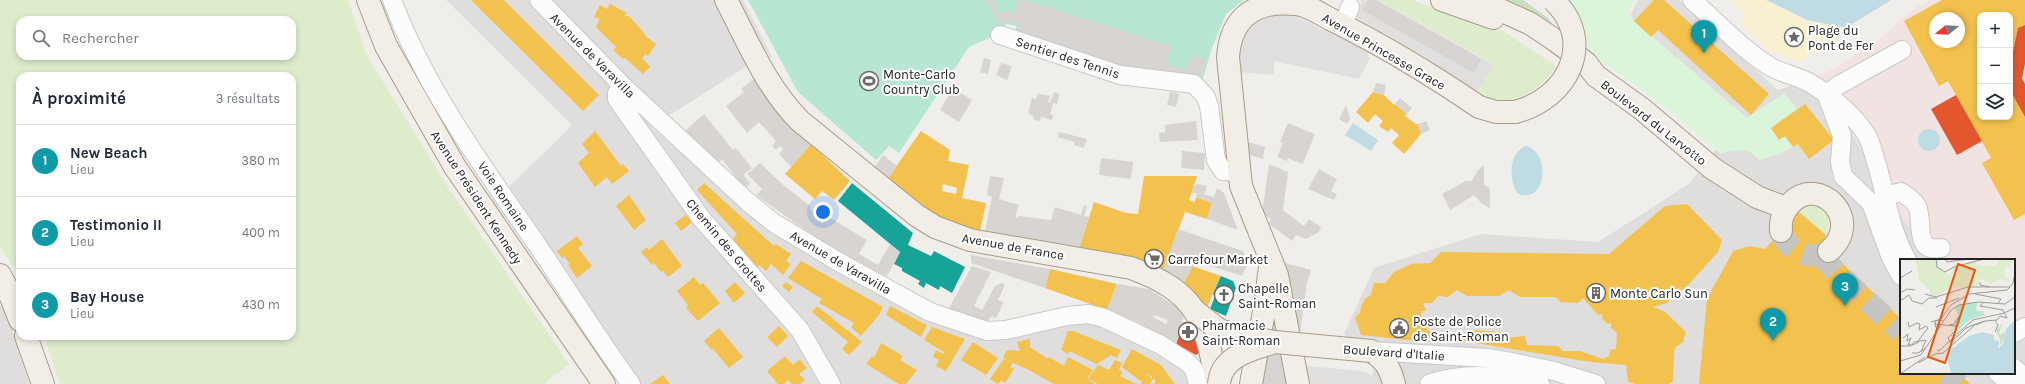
<!DOCTYPE html>
<html lang="fr">
<meta charset="utf-8">
<style>
body{margin:0;font-family:Karla,sans-serif;background:#f6f6f7;color:#1f2937}
.controls{position:absolute;right:12px;top:12px;display:grid;overflow:hidden;border-radius:8px;box-shadow:0 2px 6px #0003}
.controls button{width:36px;height:36px;display:grid;place-items:center;padding:0;border:0;border-bottom:1px solid #e0e1e3;background:#fff;color:#1f2937;font:20px sans-serif}
.compass{position:absolute;left:1929px;top:12px;width:36px;height:36px;border-radius:50%;background:#fff;box-shadow:0 2px 6px #0003;rotate:252deg}
.you{position:absolute;left:823px;top:212px;width:14px;height:14px;margin:-10px;border:3px solid #fff;border-radius:50%;background:#1a73e8;box-shadow:0 0 0 6px #1a73e833}
.badge{display:grid;place-items:center;width:26px;height:26px;border-radius:50%;background:#2563eb;color:#fff;font-size:13px;font-weight:700}
.pin{position:absolute;translate:-50% -33px;filter:drop-shadow(0 1px 2px #0008)}
.pin::after{content:'';position:absolute;top:21px;width:14px;height:12px;background:inherit;clip-path:polygon(0 0,100% 0,50% 100%)}
.list{margin:0;padding:0;list-style:none}
h2{display:flex;justify-content:space-between;align-items:center;height:52px;margin:0;padding:0 16px;font-size:17px}
h2 small{font-size:13px;font-weight:400;color:#747a83}
.list li{display:grid;grid-template-columns:26px 1fr auto;gap:12px;align-items:center;box-sizing:border-box;height:72px;padding:0 16px;border-top:1px solid #e0e1e3}
.list b{display:block;font-size:15px;white-space:nowrap}
.list p{margin:0;font-size:13px;white-space:nowrap;color:#747a83}
.list em{font-size:13px;font-style:normal;color:#747a83}
.icon{flex:none;width:22px;height:22px;fill:none;stroke:currentColor;stroke-width:2;stroke-linecap:round;stroke-linejoin:round}
.map{position:relative;flex:none;width:2025px;height:384px;overflow:hidden}
.search{position:absolute;background:#fff;box-shadow:0 2px 6px #0003;left:16px;top:16px;width:280px;height:44px;display:flex;align-items:center;gap:10px;box-sizing:border-box;padding:0 14px;border-radius:12px;color:#747a83;font-size:15px}
.panel{position:absolute;background:#fff;box-shadow:0 2px 6px #0003;left:16px;top:72px;width:280px;height:268px;border-radius:12px}
.map>svg:first-child{display:block}
.residential{fill:#dfdedc}
.commercial{fill:#f1e3e1;fill-rule:evenodd}
.grass{fill:#ddeccb;fill-rule:evenodd}
.forest{fill:#cbdec1}
.sand{fill:#f8f0d0}
.park{fill:#daf5da}
.pitch{fill:#b7e6d2}
.parking{fill:#e0dfde}
.water{fill:#bfdbe3}
.homes{fill:#f2c14e;fill-rule:evenodd}
.shops{fill:#e4572e}
.public{fill:#17a398}
.building{fill:#d7d4d2;fill-rule:evenodd}
.lines{fill:none;stroke-linecap:round;stroke-linejoin:round}
.major-tunnel{stroke:#c7c5c3;stroke-width:22;stroke-dasharray:22 11;stroke-linecap:butt}
.minor-casing{stroke:#c9c8c7;stroke-width:20}
.major-casing{stroke:#a79c86;stroke-width:24}
.minor{stroke:#fdfcfc;stroke-width:18}
.major{stroke:#f3ede7;stroke-width:22}
.major-bridge-casing{stroke:#a79c86;stroke-width:24;stroke-linecap:butt}
.major-bridge{stroke:#f3ede7;stroke-width:22}
.labels{text-anchor:middle;stroke-width:4;stroke-linejoin:round;paint-order:stroke}
.poi-label{font-size:13px;fill:#222;stroke:#fff;text-anchor:start}
.street-label{font-size:13px;fill:#222;stroke:#fff}
.inset-road{fill:none;stroke:#9e9c9b;stroke-width:1}
.view{fill:#e8590c;fill-opacity:0.15;stroke:#e8590c;stroke-width:2}
.inset-edge{fill:none;stroke:#222;stroke-width:2}
</style>
<div class="map">
<svg width="2025" height="384" viewBox="0 0 2025 384">
<rect width="100%" height="100%" fill="#f0eeeb"/>
<path class="residential" d="M446 0H743L772 57 747 66 651 127 778 236 927 313 1004 336 1088 321 1138 339 1190 362 1197 384H623L492 199 512 184 572 125Z
M1638 0H1679L1778 90 1817 76 1904 221 1935 260H1901V373H2014V332L2025 340V384H1370L1374 368 1344 334 1374 268 1481 234 1598 242 1689 184 1737 121 1627 22Z
M0 305 8 317 29 384H0Z"/>
<path class="commercial" d="M1930 0H2025V340L2014 332V260H1935L1904 221 1817 76 1834 69 1882 37 1913 9ZM1980 15H2010V117H1980ZM1935 18H1959V42H1935Z"/>
<path class="grass" d="M0 0H348L366 54 449 189 569 364 544 384H60L44 336H292V76H20V277L0 247ZM20 20H292V56H20Z
M1377 0H1412L1446 13 1503 31 1556 66C1539 95 1506 110 1476 93L1494 64Z
M1815 203 1833 214 1828 242H1799L1793 216 1802 206Z"/>
<path class="forest" d="M1495 0H1523L1548 18 1555 29Z"/>
<path class="sand" d="M1732 0H1766L1807 20 1846 28C1829 39 1816 52 1799 62L1766 49 1740 23 1747 16Z"/>
<path class="park" d="M1568 0H1635L1628 10 1634 21 1747 118 1784 93 1797 109 1771 128 1779 139 1785 136 1793 147 1780 154 1760 160 1747 150 1731 151 1721 154 1674 114 1590 52 1584 23Z"/>
<path class="pitch" d="M748 0H1244L1226 14 1212 48 1201 85 1015 33 1016 26 1006 24 994 36 969 47 899 153 889 146 876 160 798 92Z"/>
<path class="parking" d="M1359 0H1377L1494 65 1476 93 1422 55 1357 18 1355 15 1362 2Z
M1284 13 1295 16 1369 52 1367 56 1370 58 1359 79 1274 61V75L1240 72V53L1244 37 1251 26 1260 19 1271 14Z
M1297 365 1362 371 1370 374 1373 379 1374 384H1293Z"/>
<path class="water" d="M1766 0H1891L1846 28 1807 20Z
M1353 123 1378 140 1371 151 1345 135Z
M1918 140a11 11 0 1 1 22 0a11 11 0 1 1-22 0Z
M1525 146C1551 149 1548 207 1517 193 1509 178 1508 155 1525 146Z"/>
<path class="homes" d="M471 0H504L599 95 583 111Z
M1654 0H1664L1769 94 1751 115 1658 30 1651 37 1634 21Z
M1942 0H2025V25L2018 28 2011 62 2010 15H1980V117H2010V90L2025 117V214L2014 220 1982 163 1991 158 1956 95 1948 81 1939 86 1904 21ZM1935 18H1959V42H1935Z
M610 4 627 13 625 16H629L645 34 644 35 656 44 648 56 646 54 642 58 650 67 643 74 625 58 623 59 613 50 616 47 596 27 600 19 594 17 600 5 607 9Z
M1373 92 1384 95 1394 105 1395 104 1407 114 1405 116 1416 124H1418L1421 134 1404 154 1392 143 1399 135 1391 128 1388 132 1379 126 1383 121 1375 114 1368 123 1356 112Z
M1805 104 1834 140 1809 159 1798 144 1793 147 1785 136 1779 140 1771 128Z
M595 131 621 166 623 164 629 171 612 184 607 177 595 187 578 163 589 153 582 144Z
M921 131 950 150 948 161 969 165 962 198 986 203 980 232 957 227 927 210 888 178ZM943 184 957 188 956 194 942 191Z
M811 144 850 181 834 200 822 191 815 199 785 174Z
M1144 176H1197L1189 200 1195 202 1196 197 1212 203 1207 219 1185 212 1163 270 1134 258 1079 249 1094 202 1126 213 1138 214Z
M704 183 774 246 776 244 791 254 786 261 791 264 783 275 771 264 766 271 759 265 756 270 731 241 737 234 697 190Z
M629 195 646 220 634 230 616 206Z
M1687 204 1722 240 1718 252 1689 284 1667 303 1653 307 1664 311 1686 332 1683 342 1676 347 1674 351 1673 381 1669 384H1635L1628 381 1626 365 1591 362 1452 339 1432 338 1416 341 1361 335 1355 317 1360 313 1361 306 1365 299 1371 295 1374 283H1385L1394 272 1411 264 1430 263 1441 252 1609 254 1665 206ZM1457 290 1467 296H1499L1509 290 1520 297H1555L1561 302 1578 303 1583 298 1598 315 1603 314 1602 319 1608 324 1611 323V328L1617 333 1616 349 1610 350 1609 356 1603 359 1580 351H1563L1558 346 1527 345 1525 336 1504 338 1503 332 1471 330 1469 334 1434 333 1427 330V324L1421 320V311H1426L1423 303H1432L1438 296 1448 297Z
M1799 212 1826 235 1822 244 1901 319V373H1959L1970 384H1699L1707 299 1733 251 1750 246 1765 249Z
M686 215 692 222 681 231 675 223Z
M577 236 583 244 578 248 592 266 577 278 568 265 570 264 564 256 562 258 557 251Z
M662 239 682 266 668 277 663 271 661 272 654 263 652 265 641 252 647 247 649 250Z
M801 261 883 307 879 315 861 336 851 327 854 323 819 303 822 299 788 278Z
M1192 266 1221 276 1206 309 1183 285Z
M1050 269 1117 284 1107 310 1045 288Z
M694 277 700 285 703 283 720 303 698 321 686 308 688 305 677 291Z
M735 282 745 293 734 303 725 291Z
M786 282 793 287 789 292 782 286Z
M817 306 862 342 849 355 842 349 848 342 812 312Z
M890 306 927 325 921 337 886 315Z
M779 326 788 336 777 347 767 337Z
M932 327 965 339 946 371 936 366 939 360 933 357 936 350 943 354 944 352 924 340Z
M719 328 743 357 729 368 713 349 712 350 704 341Z
M1068 331H1073L1121 350 1117 358 1111 355 1097 364 1069 351 1068 354 1061 350Z
M1030 339V347L1048 359 1049 357 1064 366 1068 357 1093 370 1087 379 1095 384H1054L1029 370 1003 358 1007 350 1020 351 1017 342Z
M973 342 998 358 986 375 961 360Z
M881 343 903 356 900 360 917 370 906 384H899L866 364 872 356 874 358Z
M1132 349 1161 365 1175 384H1155V379L1152 380V377L1146 373 1151 378 1152 381 1150 384H1141L1142 382 1122 367Z
M785 356 793 365 800 359 807 368 799 374 805 380 800 384H792L788 380 784 384H778L767 371Z
M1004 359 1013 363 1010 367 1014 369 1005 383 1001 380 998 384 990 379Z
M1115 360 1122 363 1119 369 1122 372 1120 376 1136 384H1098L1088 379 1098 365 1109 370Z
M663 375 670 384H650Z"/>
<path class="shops" d="M2025 25V64L2022 78 2025 84V117L2010 90V65L2018 28Z
M1956 95 1982 141 1957 155 1931 109Z
M1184 322 1189 324 1197 339 1199 353 1196 355 1176 344Z"/>
<path class="public" d="M852 183 913 233 908 245 931 256 934 251 965 267 952 293 940 286 939 290 926 283 924 288 918 284 920 281 902 271V268L894 264 900 252 838 201Z
M1221 276 1233 281 1236 288 1226 316 1210 309 1215 296 1213 294Z"/>
<path class="building" d="M987 0H994L999 14 1006 11 1014 14 1018 0H1025L1172 46 1166 64 1186 70 1191 55 1206 59 1200 82 1156 69 1154 74 1134 71 1035 40 1036 36 1017 30 1019 24 1006 21 999 24Z
M1368 0H1376L1481 59 1474 73 1362 10Z
M984 58 991 60 988 74 980 72Z
M1001 63 1012 66 1007 80 996 75Z
M757 76 811 144 791 167 779 154 783 149 780 146 776 150 772 146 776 141 759 122 747 133 726 106 744 92 741 89Z
M1376 83 1386 85 1384 95 1373 92Z
M953 88 972 100 959 122 940 110Z
M1054 92 1060 94 1057 104 1053 103 1050 114 1053 115 1052 120 1041 117 1040 121 1033 119 1034 116 1028 114 1032 98 1036 99 1038 93 1050 96 1048 102 1050 103Z
M1170 92 1179 94 1176 107 1167 105Z
M1400 98 1412 108 1407 114 1395 104Z
M1346 105 1350 119 1347 124 1339 119Z
M704 114 733 150 736 148 752 168 743 175 750 183 747 187 738 180 722 159 719 162 685 131Z
M1196 121 1198 140 1160 142 1159 133 1165 132V125Z
M1426 121 1430 130 1421 134 1418 124Z
M1288 123 1315 134 1303 164 1288 158 1287 161 1277 157 1283 143 1280 142Z
M1059 132 1087 139 1084 148 1074 145 1075 142 1057 137Z
M1245 141 1265 147 1263 159 1246 154Z
M1182 151 1205 153 1204 170 1181 168Z
M883 155 897 166 886 182 872 171Z
M1101 158 1133 162 1131 179 1099 175Z
M760 163 782 184 811 207 809 208 822 219 820 222 822 224 827 216 867 240 859 254 878 265 890 244 900 252 886 278 816 238 756 195 762 189 747 174Z
M1269 164 1288 172 1283 210 1304 226 1309 219 1321 227 1319 232 1306 239 1296 235 1292 241 1269 224 1271 219 1262 214Z
M1484 165V185L1490 188V208L1482 204 1474 195 1450 210 1442 194 1466 181H1472L1477 171Z
M1319 169 1337 179 1331 191 1337 194 1334 200 1308 189Z
M990 176 1004 178 999 199 1019 205 1015 217 1018 218 1019 216 1051 220 1055 207 1081 215 1084 205 1087 206 1084 216 1089 217 1079 249 1000 235 985 231 992 197 987 195Z
M1197 184 1207 186 1204 194 1214 197 1217 188 1224 193 1238 230 1207 219 1212 203 1196 197 1197 193H1191L1194 186Z
M1178 229 1243 251 1248 264 1242 276 1196 261 1183 285 1163 270Z
M971 255 1050 269 1045 288 971 263Z
M1281 262 1311 270 1307 282 1297 354 1287 384H1260Z
M972 266 991 272 974 306 982 310 995 286 1001 283 1005 285 998 300 1004 302 996 318 991 316 987 323 948 310Z
M1117 284 1149 289 1177 307 1185 316 1181 321 1184 322 1176 344 1135 321 1107 310ZM1154 315 1168 320 1166 324 1153 317Z"/>
<g class="lines">
<path class="major-tunnel" d="M1781 231C1788 252 1809 262 1829 251
M1821 255 1838 274 1901 332
M1947 373 1959 384"/>
<g class="minor-casing">
<path id="minor" d="M392 0C426 90 484 168 538 246 569 292 598 339 631 384
M539 0 623 86 748 202 774 223 837 261 930 312 987 331 1006 330 1067 316 1088 314 1104 318 1161 345 1187 362 1194 369 1198 384
M1692 0C1716 21 1744 51 1771 67 1783 74 1798 76 1810 83 1830 95 1853 114 1866 134 1872 143 1874 157 1878 168 1886 198 1891 232 1907 260
M1343 26 1350 7
M1000 35 1120 75 1194 84 1206 97 1209 106 1216 160 1223 171 1238 172
M623 86 617 93V99L701 218 800 330 831 384
M1827 95 1837 86 1902 50
M1827 96 1842 136 1840 162 1843 176 1871 203 1891 258 1901 276
M1885 196 1901 192C1907 196 1914 200 1917 206 1924 222 1913 253 1941 248
M2014 333 2025 327
M1371 351 1487 358 1511 362 1554 371 1596 384
M2014 368 2025 378
M1998 373 2010 384
M1429 384C1465 371 1504 376 1540 384"/>
</g>
<g class="major-casing">
<path id="major" d="M368 0 386 46 455 167 604 384
M726 0C748 42 766 87 800 121L916 215 935 227 970 240 1131 268C1197 292 1205 319 1217 384
M1442 0 1493 18
M1478 0 1529 23 1552 38 1586 63 1596 76 1642 109 1712 168 1757 197 1786 208
M1781 231C1780 219 1783 211 1791 203 1819 174 1865 220 1829 251
M0 275 9 292 20 320
M26 336 43 384
M1371 351C1385 360 1390 367 1394 384
M1251 384 1265 306 1270 267
M1298 384 1277 275 1241 186 1228 57C1231 16 1256 0 1296 4 1308 5 1322 15 1332 20 1383 45 1432 75 1479 107L1496 112H1515"/>
</g>
<use href="#minor" class="minor"/>
<use href="#major" class="major"/>
<g class="major-bridge-casing">
<path id="major-bridge" d="M1515 112C1568 99 1597 41 1553 0
M1196 312 1219 330 1232 334 1275 342 1371 351
M1219 384C1221 356 1251 350 1272 343"/>
</g>
<use href="#major-bridge" class="major-bridge"/>
</g>
<defs>
<g id="sight-ring" transform="scale(1)"><circle r="9.5" fill="#fff" stroke="#6a6968" stroke-width="1.5"/><path d="M0-6L1.8-2.2L6-1.7L2.9 1.2L3.7 5.4L0 3.3L-3.7 5.4L-2.9 1.2L-6-1.7L-1.8-2.2Z" fill="#6a6968"/></g>
<g id="stadium-ring" transform="scale(1)"><circle r="9.5" fill="#fff" stroke="#6a6968" stroke-width="1.5"/><path d="M0-5a6.5 5 0 1 0 0 10a6.5 5 0 1 0 0-10ZM-3.5-1.8h7v3.6h-7Z" fill="#6a6968"/></g>
<g id="supermarket-ring" transform="scale(1)"><circle r="9.5" fill="#fff" stroke="#6a6968" stroke-width="1.5"/><path d="M-6-5.5h2.5l.6 2H6L4.5 2H-2.5L-4.4-4H-6ZM-1.5 3.2a1.3 1.3 0 1 0 .1 0ZM3 3.2a1.3 1.3 0 1 0 .1 0Z" fill="#6a6968"/></g>
<g id="building-ring" transform="scale(1)"><circle r="9.5" fill="#fff" stroke="#6a6968" stroke-width="1.5"/><path d="M-4-6H4V6H1V3H-1V6H-4ZM-2.5-4.3h1.7v1.8h-1.7ZM.8-4.3h1.7v1.8H.8ZM-2.5-1h1.7V.8h-1.7ZM.8-1h1.7V.8H.8Z" fill="#6a6968"/></g>
<g id="church-ring" transform="scale(1)"><circle r="9.5" fill="#fff" stroke="#6a6968" stroke-width="1.5"/><path d="M-1.2-6h2.4v3.5h3.3v2.4h-3.3V6h-2.4V-.1h-3.3v-2.4h3.3Z" fill="#6a6968"/></g>
<g id="civic-ring" transform="scale(1)"><circle r="9.5" fill="#fff" stroke="#6a6968" stroke-width="1.5"/><path d="M-.6-6.5H3V-4.5H.6V-3L4-1V1h2V6H-6V1h2V-1L-.6-3ZM-1.2 2.5V6h2.4V2.5Z" fill="#6a6968"/></g>
<g id="pharmacy-ring" transform="scale(1)"><circle r="9.5" fill="#fff" stroke="#6a6968" stroke-width="1.5"/><path d="M-2-6h4v4h4v4h-4v4h-4v-4h-4v-4h4Z" fill="#6a6968"/></g>
</defs>
<g fill-rule="evenodd">
<use href="#sight-ring" x="1794" y="37"/>
<use href="#stadium-ring" x="869" y="81"/>
<use href="#supermarket-ring" x="1154" y="259"/>
<use href="#building-ring" x="1596" y="293"/>
<use href="#church-ring" x="1224" y="295"/>
<use href="#civic-ring" x="1399" y="328"/>
<use href="#pharmacy-ring" x="1188" y="332"/>
</g>
<g class="labels">
<g class="poi-label">
<text x="1808" y="35">Plage du<tspan x="1808" dy="15">Pont de Fer</tspan></text>
<text x="883" y="79">Monte-Carlo<tspan x="883" dy="15">Country Club</tspan></text>
<text x="1168" y="264">Carrefour Market</text>
<text x="1238" y="293">Chapelle<tspan x="1238" dy="15">Saint-Roman</tspan></text>
<text x="1610" y="298">Monte Carlo Sun</text>
<text x="1413" y="326">Poste de Police<tspan x="1413" dy="15">de Saint-Roman</tspan></text>
<text x="1202" y="330">Pharmacie<tspan x="1202" dy="15">Saint-Roman</tspan></text>
</g>
<g class="street-label">
<text transform="translate(1384 51) rotate(30)" y="5">Avenue Princesse Grace</text>
<text transform="translate(593 55) rotate(45)" y="5">Avenue de Varavilla</text>
<text transform="translate(1068 57) rotate(18)" y="5">Sentier des Tennis</text>
<text transform="translate(1654 122) rotate(38)" y="5">Boulevard du Larvotto</text>
<text transform="translate(504 196) rotate(56)" y="5">Voie Romaine</text>
<text transform="translate(477 197) rotate(57)" y="5">Avenue Président Kennedy</text>
<text transform="translate(727 245) rotate(50)" y="5">Chemin des Grottes</text>
<text transform="translate(1013 246) rotate(10)" y="5">Avenue de France</text>
<text transform="translate(841 262) rotate(30)" y="5">Avenue de Varavilla</text>
<text transform="translate(1394 352) rotate(4)" y="5">Boulevard d'Italie</text>
</g>
</g>
<g transform="translate(1900 259)">
<rect width="115" height="115" fill="#f0eeeb"/>
<path d="M13 0H42L36 8 50 16 55 8 75 3 78 6 95 8 99 0H114L110 8 111 14 107 6 105 9 104 15 110 23 99 20 91 25 80 19 77 27 49 30 38 37 31 36 29 30 19 22 17 5Z" fill="#ddeccb"/>
<path d="M103 63 99 74 101 76 104 73 105 76 102 84 98 87 101 83 96 72Z" fill="#cbdec1"/>
<path d="M77 44 76 52H83L85 56 69 61 56 73 54 65 59 57 55 50 59 46Z" fill="#b7e6d2"/>
<path d="M115 61V115H51L47 96 49 92 69 77 82 73 94 76V81L99 82 98 90 103 85 106 70Z" fill="#bfdbe3"/>
<path class="inset-road" d="M36 0 37 8 45 13 54 8 84 0M44 0 47 3 69 0M0 19 12 12M80 23V26L90 28M0 34 7 30 15 31M25 35 36 38 68 28H110L113 24 115 14M75 35 101 40 98 44M0 42 9 36 12 42 22 45 29 39H37M83 44 80 47 103 51 107 59M36 48 59 39M43 61 35 62 36 69H39L51 51 59 46 78 43 105 45 115 38M85 62 97 61 100 57 107 59M8 63 9 68 17 64 20 65 19 71 26 67 28 69 18 82M31 63 41 60 51 46 69 35 107 31 110 28M34 65 56 67V71L48 79 50 83 58 77M76 65 85 62 76 66M49 66 54 65 59 57M95 73 98 66 95 62M57 75 73 61 104 54 115 49M3 79 8 75 7 82 11 79 8 86 11 85M0 87H10L19 83M11 87 14 83 26 81 21 93M37 91 39 92 56 76M12 94H18L26 89M0 102 21 96 39 69M18 104 35 95 43 94 76 65 66 69 58 77M0 115 25 98"/>
<path class="view" d="M58 5 75 11 45 104 28 98Z"/>
<rect width="115" height="115" class="inset-edge"/>
</g>
</svg>
<div class="controls">
<button>+</button>
<button>−</button>
<button><svg class="icon" aria-label="layers" viewBox="0 0 24 24"><path d="M12 4l9 5-9 5-9-5zM3 14l9 5 9-5"/></svg></button>
</div>
<svg class="compass" viewBox="-18 -18 36 36"><path d="M0-13l5 13h-10z" fill="#e53935"/><path d="M0 13l5-13h-10z" fill="#747a83"/></svg>
<div class="you"></div>
<div class="pin badge" style="left:1704px;top:53px;background:#0f9aa8">1</div>
<div class="pin badge" style="left:1773px;top:341px;background:#0f9aa8">2</div>
<div class="pin badge" style="left:1845px;top:306px;background:#0f9aa8">3</div>
<div class="search"><svg class="icon" aria-label="search" viewBox="0 0 24 24"><circle cx="10" cy="10" r="6"/><path d="M15 15l6 6"/></svg>Rechercher</div>
<section class="panel">
<h2>À proximité<small>3 résultats</small></h2>
<ul class="list">
<li><span class="badge" style="background:#0f9aa8">1</span><div><b>New Beach</b><p>Lieu</p></div><em>380 m</em></li>
<li><span class="badge" style="background:#0f9aa8">2</span><div><b>Testimonio II</b><p>Lieu</p></div><em>400 m</em></li>
<li><span class="badge" style="background:#0f9aa8">3</span><div><b>Bay House</b><p>Lieu</p></div><em>430 m</em></li>
</ul>
</section>
</div>
